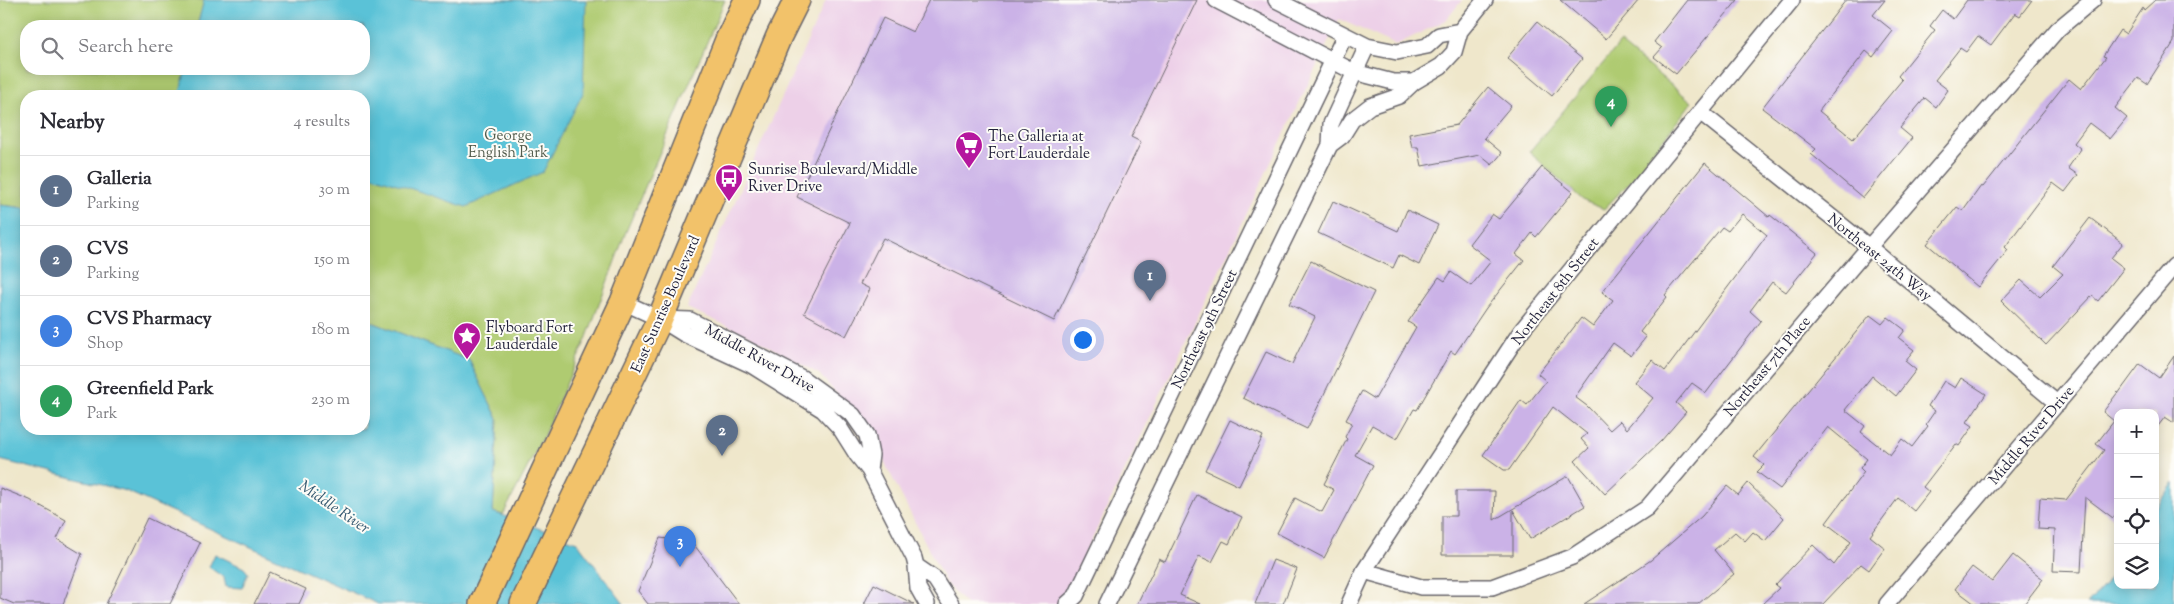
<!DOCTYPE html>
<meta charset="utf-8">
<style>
body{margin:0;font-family:"Sorts Mill Goudy",serif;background:#f2f2f3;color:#2b2b33}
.controls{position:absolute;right:15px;bottom:15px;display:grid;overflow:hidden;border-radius:10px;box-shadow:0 2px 12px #0003}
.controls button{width:45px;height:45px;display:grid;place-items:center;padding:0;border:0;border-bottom:1px solid #e1e1e2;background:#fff;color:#2b2b33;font:25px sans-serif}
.you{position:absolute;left:1082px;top:339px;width:18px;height:18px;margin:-12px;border:4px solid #fff;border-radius:50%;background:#1a73e8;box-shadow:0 0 0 8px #1a73e833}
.badge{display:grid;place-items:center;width:32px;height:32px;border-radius:50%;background:#7c3aed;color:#fff;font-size:16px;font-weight:700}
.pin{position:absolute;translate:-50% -41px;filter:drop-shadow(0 1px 2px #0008)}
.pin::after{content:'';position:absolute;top:26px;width:18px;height:15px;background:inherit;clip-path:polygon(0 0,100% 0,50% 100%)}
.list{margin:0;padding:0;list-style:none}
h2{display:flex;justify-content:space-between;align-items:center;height:65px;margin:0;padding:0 20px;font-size:21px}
h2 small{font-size:16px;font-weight:400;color:#7c7c81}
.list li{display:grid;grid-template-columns:32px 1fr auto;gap:15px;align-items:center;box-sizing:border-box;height:70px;padding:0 20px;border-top:1px solid #e1e1e2}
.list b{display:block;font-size:19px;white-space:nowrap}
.list p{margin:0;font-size:16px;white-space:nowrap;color:#7c7c81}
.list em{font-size:16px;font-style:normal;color:#7c7c81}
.icon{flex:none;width:28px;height:28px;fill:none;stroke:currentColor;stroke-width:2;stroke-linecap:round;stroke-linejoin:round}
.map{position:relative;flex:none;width:2174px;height:604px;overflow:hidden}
.search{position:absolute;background:#fff;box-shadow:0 2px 12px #0003;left:20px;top:20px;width:350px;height:55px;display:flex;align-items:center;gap:12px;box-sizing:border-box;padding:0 18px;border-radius:20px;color:#7c7c81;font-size:19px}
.panel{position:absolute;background:#fff;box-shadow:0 2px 12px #0003;left:20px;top:90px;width:350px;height:345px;border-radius:20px}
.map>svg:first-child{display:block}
.built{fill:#edd0e8}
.green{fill:#afcb71;stroke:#687656;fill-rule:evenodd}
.water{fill:#5ac2d7;stroke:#3e7289}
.building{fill:#cbb2e7;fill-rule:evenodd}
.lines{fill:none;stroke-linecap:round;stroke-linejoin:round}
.minor-casing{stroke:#6a676d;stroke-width:18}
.primary-casing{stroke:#6a676d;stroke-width:28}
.minor{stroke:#fff;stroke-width:15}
.primary{stroke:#f2c26a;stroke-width:25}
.labels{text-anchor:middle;stroke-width:4;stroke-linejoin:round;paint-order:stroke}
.park-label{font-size:15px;fill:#535d4e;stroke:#fdfcf7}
.poi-label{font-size:15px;fill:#22223b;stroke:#fdfcf7;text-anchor:start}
.street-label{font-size:15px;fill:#22223b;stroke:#fdfcf7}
.water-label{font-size:16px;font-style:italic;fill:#365a72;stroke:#fdfcf7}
</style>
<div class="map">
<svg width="2174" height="604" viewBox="0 0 2174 604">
<rect width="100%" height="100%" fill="#fdfcf7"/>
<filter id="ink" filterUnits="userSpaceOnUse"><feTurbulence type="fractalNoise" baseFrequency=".02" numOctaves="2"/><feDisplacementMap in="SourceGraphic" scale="10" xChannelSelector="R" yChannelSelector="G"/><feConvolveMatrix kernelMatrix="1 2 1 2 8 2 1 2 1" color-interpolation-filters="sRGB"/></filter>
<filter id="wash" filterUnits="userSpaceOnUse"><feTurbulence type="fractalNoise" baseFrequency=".0096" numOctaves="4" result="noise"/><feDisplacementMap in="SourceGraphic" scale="20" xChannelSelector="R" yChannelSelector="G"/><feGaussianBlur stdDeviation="1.12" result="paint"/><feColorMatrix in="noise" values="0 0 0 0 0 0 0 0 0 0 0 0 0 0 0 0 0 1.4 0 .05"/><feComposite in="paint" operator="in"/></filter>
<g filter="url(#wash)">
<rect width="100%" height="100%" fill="#efe7cb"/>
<path class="built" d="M826 0H1462L1446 20 1396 45 1339 19 1066 594 1059 604H966L947 585 867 428 819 374 748 335 687 308Z"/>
<path class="green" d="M0 0H725L625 234 587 337 544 435 503 515 493 512 498 419 469 360 364 319V96H26V208L0 205ZM26 26H364V69H26Z
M1620 43 1692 102 1632 180 1604 209 1584 201 1529 152Z"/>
<path class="water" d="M204 0H586L583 93 543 172 466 207 364 173V96H179L186 69H364V26H197Z
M0 205 26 208V429H364V319L469 360 498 419 493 512 577 542 624 604H378L126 491 0 460Z
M2174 482V604H2087L2106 584 2118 566V585H2155V510Z
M215 554 244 568 248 573 242 588 226 587 224 578 209 567Z"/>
<g id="blocks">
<path class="building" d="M929 0H1197L1131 137 1141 142 1054 321 883 238 860 284 870 289 846 336 804 313 850 223 797 197 883 18 913 32Z
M1560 0H1639L1606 39Z
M1687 0H1738L1676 74 1654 57 1662 48 1654 42Z
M1846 0H1885L1873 15 1893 31 1873 57 1866 51 1819 111 1853 139 1902 80 1898 76 1935 30 1930 26 1942 10 1953 19 1967 0H2032L2020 16 2015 13 1991 45 1978 36 1966 52 1960 48 1935 80 1948 90 1936 107 1925 98 1900 128 1912 138 1863 198 1811 154 1816 149 1762 108Z
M2155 0H2174V42L2147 84 2138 78 2115 108 2127 118 2110 139 2089 123 2074 143 2081 149 2068 168 2078 175 2065 192 2053 183 2005 247 2008 250 1978 287 1927 244 1957 207 1963 211 1981 186 1983 187 2069 79 2081 89 2106 57 2103 56 2120 30 2126 34 2143 8 2144 10Z
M1537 22 1582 59 1552 96 1507 58Z
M1488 87 1511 106 1484 138 1502 153 1492 165 1480 155 1422 166 1418 147H1412L1409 134 1457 125Z
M1705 163 1769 217 1770 215 1817 253 1786 292 1772 282 1750 311 1761 321 1706 393 1692 383 1676 403 1686 412 1661 441 1605 494 1575 461 1589 448 1581 439 1587 434 1553 407 1509 470H1504L1483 455 1521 400 1527 405 1546 381 1538 374 1581 318 1593 327 1613 300 1602 292ZM1742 214 1767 235 1665 371 1652 360 1634 382 1653 398 1627 429 1620 421 1610 430 1587 406 1575 397 1613 343 1631 356 1646 337 1640 332 1667 297 1665 295 1722 227 1728 231Z
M1542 167 1573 192 1536 237 1532 233 1516 254 1524 260 1486 308 1455 354 1451 351 1417 410 1414 409 1397 439 1372 425 1355 455 1373 465 1324 558 1277 533 1295 498 1322 512 1334 490 1324 484 1347 439 1345 437 1352 423 1346 420 1362 391 1375 399 1416 327 1408 322 1439 277 1445 281 1451 272 1471 286 1491 261 1469 244 1492 214 1499 219Z
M1333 201 1398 231 1407 210 1438 225 1419 265 1399 255 1393 268 1318 233Z
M2090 218 2123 243 2111 258 2124 268 2098 301 2092 296 2046 345 2001 301 2021 280 2040 297 2063 274 2053 266Z
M1311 261 1374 292 1307 429 1243 398 1266 352 1292 364 1315 317 1289 304Z
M1870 315 1882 324 1888 317 1905 330 1899 338 1914 350 1905 361 1916 370 1896 396 1872 376 1845 410 1865 426 1861 432 1890 455 1902 439 1912 447 1928 426 1926 424 1935 411 1928 406 1944 381 1955 388 1961 378 1986 394 1967 422 1973 426 1959 446 1956 444 1923 487 1929 492 1914 511 1898 498 1870 536 1885 548 1869 570 1861 564 1823 604H1762L1779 588 1775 585 1813 545 1834 565 1851 542 1826 523 1864 472 1860 468 1867 459 1828 427 1780 489 1757 472 1764 465 1754 457Z
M2174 356V423L2165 417 2155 430V413H2118V511L2113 518 2085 497 2081 572 2053 571 2055 530 2038 529 2040 498 2066 500 2104 450 2096 444 2114 421 2103 412 2118 392V394L2140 364 2159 378Z
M1230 420 1263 436 1239 486 1205 470Z
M1568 476 1585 506 1530 539 1513 510V555H1442V516H1456V491H1495L1494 520Z
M1748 483 1784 518 1765 541 1753 532 1745 541 1735 532 1714 550 1734 574 1698 604H1584L1651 560 1702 516 1727 486 1738 495Z
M0 488 30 500 66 520 57 539 82 554 63 604H14L0 598Z
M1197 495 1242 517 1229 544 1223 541 1212 562 1199 556 1180 595 1200 604H1137L1159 559 1165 562Z
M147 518 200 543 170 604H106Z
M660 538 692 542 739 604H648L638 591Z
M2013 555 2043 579 2024 604H1975L1955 589 1972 567 1992 582Z
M1273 560 1297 569 1283 604H1255Z
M270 572 306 589 299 604H254Z
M874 584 914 604H864Z"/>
</g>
</g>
<g filter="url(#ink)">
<use href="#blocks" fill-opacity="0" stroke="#6a676d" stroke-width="1"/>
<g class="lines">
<g class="minor-casing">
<path id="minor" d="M1216 0 1354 72 1393 82H1414L1441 66 1454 52 1460 31 1485 0
M1276 0 1367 46 1397 52 1427 46 1439 35 1460 31
M1700 112 1869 247 2058 404
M1330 145 1342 136 1352 120 1370 106 1399 96 1414 82
M623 302 660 319 684 334 751 365 823 410 840 428 857 455 869 470 914 558 916 566 918 588 927 604
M660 319 690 320 802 378 853 415 867 435 871 455 869 470
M916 566 935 579 951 604
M1364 571 1421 587H1492L1572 557 1647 508 1869 247 2058 29 2093 0
M1067 604 1076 596 1345 35
M1107 604 1330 145 1331 124 1367 46
M1349 604 1364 571 1521 331 1792 0
M1887 604 2174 266"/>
</g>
<g class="primary-casing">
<path id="primary" d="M482 604 623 302 728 40 747 0
M523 604 660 319 779 36 797 0"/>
</g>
<use href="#minor" class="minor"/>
<use href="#primary" class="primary"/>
</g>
</g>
<defs>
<g id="supermarket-pin" transform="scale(1.4375)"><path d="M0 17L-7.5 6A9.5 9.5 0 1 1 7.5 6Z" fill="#b5179e" stroke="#fdfcf7"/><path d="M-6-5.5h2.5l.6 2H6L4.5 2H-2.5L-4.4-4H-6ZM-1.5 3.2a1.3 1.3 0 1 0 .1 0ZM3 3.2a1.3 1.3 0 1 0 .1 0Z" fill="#fff"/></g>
<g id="bus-pin" transform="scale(1.4375)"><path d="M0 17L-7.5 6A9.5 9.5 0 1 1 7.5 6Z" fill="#b5179e" stroke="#fdfcf7"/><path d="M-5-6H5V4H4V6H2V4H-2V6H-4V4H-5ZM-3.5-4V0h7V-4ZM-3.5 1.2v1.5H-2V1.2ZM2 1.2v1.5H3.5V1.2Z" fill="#fff"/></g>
<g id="sight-pin" transform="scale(1.4375)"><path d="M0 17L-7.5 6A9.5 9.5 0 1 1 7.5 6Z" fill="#b5179e" stroke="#fdfcf7"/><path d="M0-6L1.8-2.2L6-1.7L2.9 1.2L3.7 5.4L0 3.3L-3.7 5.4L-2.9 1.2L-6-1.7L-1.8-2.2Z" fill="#fff"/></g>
</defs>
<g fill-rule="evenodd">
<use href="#supermarket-pin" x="969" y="145"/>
<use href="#bus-pin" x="729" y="178"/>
<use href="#sight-pin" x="467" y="336"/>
</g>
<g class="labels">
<g class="park-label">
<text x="508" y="140">George<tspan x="508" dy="17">English Park</tspan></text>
</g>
<g class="poi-label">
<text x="988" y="141">The Galleria at<tspan x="988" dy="17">Fort Lauderdale</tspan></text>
<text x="748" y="174">Sunrise Boulevard/Middle<tspan x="748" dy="17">River Drive</tspan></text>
<text x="486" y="332">Flyboard Fort<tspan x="486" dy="17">Lauderdale</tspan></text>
</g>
<g class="street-label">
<text transform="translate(1880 257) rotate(39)" y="5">Northeast 24th Way</text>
<text transform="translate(1555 291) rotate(-52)" y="5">Northeast 8th Street</text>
<text transform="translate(665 304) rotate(-66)" y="5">East Sunrise Boulevard</text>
<text transform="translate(1204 329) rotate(-64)" y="5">Northeast 9th Street</text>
<text transform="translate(760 358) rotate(29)" y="5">Middle River Drive</text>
<text transform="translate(1767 366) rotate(-50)" y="5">Northeast 7th Place</text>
<text transform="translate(2031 435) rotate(-50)" y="5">Middle River Drive</text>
</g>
<g class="water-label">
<text transform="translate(335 506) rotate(34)" y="6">Middle River</text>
</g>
</g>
</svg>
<div class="controls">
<button>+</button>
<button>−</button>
<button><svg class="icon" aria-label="locate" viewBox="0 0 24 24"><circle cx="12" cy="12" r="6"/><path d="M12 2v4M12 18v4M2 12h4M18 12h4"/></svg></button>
<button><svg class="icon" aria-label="layers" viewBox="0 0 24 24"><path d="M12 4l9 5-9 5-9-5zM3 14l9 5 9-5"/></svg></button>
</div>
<div class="you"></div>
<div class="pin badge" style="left:1150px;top:301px;background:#5c6f8a">1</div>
<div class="pin badge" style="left:722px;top:456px;background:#5c6f8a">2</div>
<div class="pin badge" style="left:680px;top:567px;background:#3f7fe0">3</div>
<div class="pin badge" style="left:1611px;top:127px;background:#2e9e5b">4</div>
<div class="search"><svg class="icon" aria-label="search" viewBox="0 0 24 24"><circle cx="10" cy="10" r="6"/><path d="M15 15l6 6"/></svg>Search here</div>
<section class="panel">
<h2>Nearby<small>4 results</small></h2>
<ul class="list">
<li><span class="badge" style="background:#5c6f8a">1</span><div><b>Galleria</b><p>Parking</p></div><em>30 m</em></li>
<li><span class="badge" style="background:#5c6f8a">2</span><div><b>CVS</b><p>Parking</p></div><em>150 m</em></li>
<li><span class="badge" style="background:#3f7fe0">3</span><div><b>CVS Pharmacy</b><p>Shop</p></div><em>180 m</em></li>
<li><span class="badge" style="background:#2e9e5b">4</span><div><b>Greenfield Park</b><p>Park</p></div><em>230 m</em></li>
</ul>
</section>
</div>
